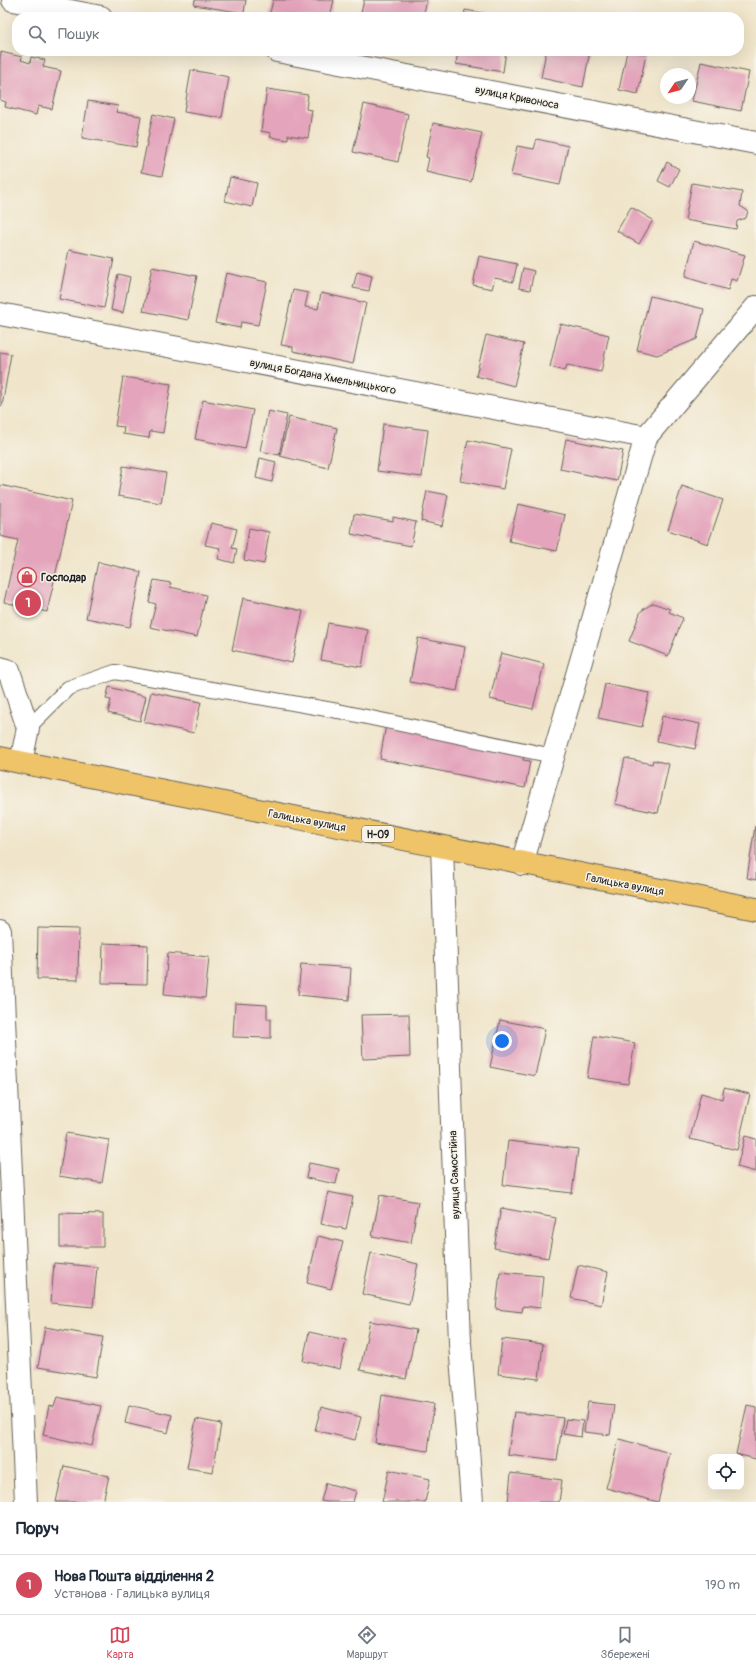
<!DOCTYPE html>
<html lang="uk">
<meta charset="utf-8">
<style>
body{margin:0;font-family:Pangolin,sans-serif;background:#f2f2f3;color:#1f2937}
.controls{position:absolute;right:12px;bottom:12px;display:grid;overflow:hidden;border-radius:8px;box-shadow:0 4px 16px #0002}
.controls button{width:36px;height:36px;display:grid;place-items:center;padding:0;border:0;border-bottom:1px solid #e0e1e3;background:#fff;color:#1f2937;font:20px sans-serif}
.compass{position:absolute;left:660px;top:68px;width:36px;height:36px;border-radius:50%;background:#fff;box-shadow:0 4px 16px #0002;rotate:235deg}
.you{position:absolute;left:502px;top:1041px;width:14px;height:14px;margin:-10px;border:3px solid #fff;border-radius:50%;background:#1a73e8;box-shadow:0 0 0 6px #1a73e833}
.badge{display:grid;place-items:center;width:26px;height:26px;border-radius:50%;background:#d1495b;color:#fff;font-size:13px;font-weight:700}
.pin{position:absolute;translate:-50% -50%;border:2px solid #fff;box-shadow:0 1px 4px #0006}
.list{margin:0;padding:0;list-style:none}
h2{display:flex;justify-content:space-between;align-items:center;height:52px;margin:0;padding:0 16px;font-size:17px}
h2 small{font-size:13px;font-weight:400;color:#747a83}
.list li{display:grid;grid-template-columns:26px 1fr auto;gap:12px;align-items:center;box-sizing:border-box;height:60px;padding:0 16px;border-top:1px solid #e0e1e3}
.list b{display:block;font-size:15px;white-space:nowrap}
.list p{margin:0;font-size:13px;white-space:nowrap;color:#747a83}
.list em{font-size:13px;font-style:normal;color:#747a83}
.icon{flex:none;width:22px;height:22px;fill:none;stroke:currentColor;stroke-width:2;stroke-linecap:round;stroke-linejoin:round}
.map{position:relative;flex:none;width:756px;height:1502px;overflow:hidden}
.search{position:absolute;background:#fff;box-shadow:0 4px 16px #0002;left:12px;right:12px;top:12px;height:44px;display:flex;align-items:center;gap:10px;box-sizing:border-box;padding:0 14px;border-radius:16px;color:#747a83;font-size:15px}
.sheet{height:112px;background:#fff}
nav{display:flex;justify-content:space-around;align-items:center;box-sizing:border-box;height:56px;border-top:1px solid #e0e1e3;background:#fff;font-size:11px;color:#747a83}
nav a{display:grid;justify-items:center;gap:2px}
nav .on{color:#d1495b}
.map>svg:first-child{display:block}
.building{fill:#e4a4bc}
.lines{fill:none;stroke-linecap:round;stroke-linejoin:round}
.service-casing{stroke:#666259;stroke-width:16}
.minor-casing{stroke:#666259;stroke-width:24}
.primary-casing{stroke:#666259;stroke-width:24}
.service{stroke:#fff;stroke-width:14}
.minor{stroke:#fff;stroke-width:22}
.primary{stroke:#efc469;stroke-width:22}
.labels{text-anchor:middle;stroke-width:3;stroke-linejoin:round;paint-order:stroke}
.shield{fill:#f7f3e8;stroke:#5e5c59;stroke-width:1}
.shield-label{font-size:10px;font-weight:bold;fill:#1c1c1c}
.street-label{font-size:11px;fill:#1c1c1c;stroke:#f7f3e8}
.poi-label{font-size:11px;font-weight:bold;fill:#1c1c1c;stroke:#f7f3e8;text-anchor:start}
</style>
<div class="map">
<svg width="756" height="1502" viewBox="0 0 756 1502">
<rect width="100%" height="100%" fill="#f7f3e8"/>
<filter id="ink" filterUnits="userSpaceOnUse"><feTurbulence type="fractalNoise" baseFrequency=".025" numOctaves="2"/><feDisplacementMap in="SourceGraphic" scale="8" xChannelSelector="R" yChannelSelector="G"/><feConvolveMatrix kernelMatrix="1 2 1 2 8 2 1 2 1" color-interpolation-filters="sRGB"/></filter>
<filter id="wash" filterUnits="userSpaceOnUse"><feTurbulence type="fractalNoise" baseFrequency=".012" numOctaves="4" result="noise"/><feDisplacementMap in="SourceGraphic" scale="16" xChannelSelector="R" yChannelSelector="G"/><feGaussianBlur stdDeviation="0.9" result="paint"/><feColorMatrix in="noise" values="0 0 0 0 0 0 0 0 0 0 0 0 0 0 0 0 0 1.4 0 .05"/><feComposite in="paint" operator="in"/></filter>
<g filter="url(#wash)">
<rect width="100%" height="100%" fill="#f0e5ca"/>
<g id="blocks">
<path class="building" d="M195 0H246L244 13 194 5Z
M273 0H334L330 17H269Z
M364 0H427L423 17H360Z
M465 10 500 16V17H464Z
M458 51H506L503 72 456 64Z
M546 51H590L583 87 541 78Z
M627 51 646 54 638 94 619 90Z
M1 52 22 57 21 60 30 63 31 57 45 60 43 67 61 71 52 109 38 106 36 115 5 107 6 102 0 100V59Z
M701 62 749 72 741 111 692 101Z
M191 70 229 77 222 118 184 112Z
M267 89 308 95 306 109 312 110 308 138 288 135V140L270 137 271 133 261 131Z
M88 101 118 106 116 112 141 116 136 147 82 138Z
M364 104 408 114 398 162 353 152Z
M153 114 174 119 162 176 141 172Z
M433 123 482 133 471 182 426 172 429 158 426 157Z
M537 139 568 146 560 185 511 175 517 146 534 149Z
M667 162 679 169 670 187 658 181Z
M230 177 257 183 252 207 225 201Z
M692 183 742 192 740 206 748 211 746 218 737 221 736 229 685 220Z
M631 207 653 220 639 244 617 231Z
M694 241 745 255 737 281 731 279 728 290 685 277Z
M69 250 114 259 104 308 59 299Z
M479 256 517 264 513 282 495 278 492 289 473 285Z
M152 267 197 276 188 320 143 311Z
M523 268 534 271 530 290 519 288Z
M357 272 372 276 369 291 353 288Z
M226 273 267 282 258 325 241 322 240 328 215 323Z
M118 274 130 277 123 313 111 310Z
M293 290 308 293 305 307 318 309 321 293 366 303 353 364 293 351V347L281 345Z
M650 296 704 309 697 339 657 355 637 350Z
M560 324 609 335 601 372 567 365 565 371 550 367Z
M486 335 524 344 514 386 476 376Z
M0 352 11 354 2 406 0 405Z
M123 377 171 384 163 433 150 431 149 438 123 434 124 427 115 426Z
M203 400 253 410 245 449 195 439Z
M268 411 287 415 279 455 260 451Z
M289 417 337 428 328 468 280 456Z
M383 424 428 430 422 477 377 471Z
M566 439 623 451 617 481 560 469Z
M468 440 511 449 503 489 460 481Z
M260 458 276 462 272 482 256 478Z
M123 466 166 473 161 503 118 496Z
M0 485 72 501 47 612 4 602 18 540 0 536Z
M682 486 723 500 708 544 668 530Z
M427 491 448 495 442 526 421 521Z
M518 504 565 515 557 551 509 541Z
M354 514 393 521V517L416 522 411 546 351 534Z
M211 523 237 529 232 548 237 549 234 563 218 559 221 548 205 545Z
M249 528 269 532 264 564 244 560Z
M98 562 141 572 130 627 86 618Z
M154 580 171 583 170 587 206 595 197 637 150 627 156 604 149 602Z
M243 598 303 611 292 663 232 650Z
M653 603 670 609 669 612 683 618 668 656 629 641 641 611Z
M328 623 368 630 362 667 321 660Z
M418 638 465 647 457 691 410 682Z
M501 653 544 664 533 709 490 699Z
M605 684 649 693 642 727 598 718Z
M109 687 146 697 140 721 108 713 111 700 106 699Z
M151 692 201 702 194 733 144 722Z
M662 716 700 724 695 749 657 741Z
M386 725 524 752 523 760 530 761 525 788 380 759Z
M625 758 652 764 653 760 669 764 658 813 615 804Z
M755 826H756V880L747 878Z
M38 928 79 929 78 980 37 979Z
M103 943 148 945 147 984 102 983Z
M168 953 209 957 205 998 164 994Z
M301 964 351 968 349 1000 298 995Z
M235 1003 267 1005V1019H271V1038L233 1037Z
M409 1014 410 1057 363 1059 361 1015Z
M500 1020 545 1029 535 1076 490 1067Z
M594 1036 635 1043 628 1084 587 1078Z
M724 1088 750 1094 737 1150 690 1139 701 1093 722 1099Z
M66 1133 109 1140 102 1183 59 1176Z
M745 1136 756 1139V1172L737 1167Z
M508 1141 578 1149 572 1193 503 1185Z
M309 1163 339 1169 336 1184 306 1178Z
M328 1192 353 1197 346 1229 321 1224Z
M380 1195 418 1202 411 1243 372 1236Z
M501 1208 556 1218 548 1258 494 1248Z
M60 1213 103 1214V1247H60Z
M318 1236 343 1242 331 1289 307 1283Z
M371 1253 418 1264 409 1304 362 1294Z
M54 1263 97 1267 93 1307 51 1303Z
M578 1265 608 1272 601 1305 571 1298Z
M500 1272 543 1276 540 1308 523 1306 522 1312 496 1309Z
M370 1321 416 1330 406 1379 360 1370Z
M45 1327 103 1337 96 1377 38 1367Z
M309 1332 346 1340 340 1369 303 1361Z
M502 1339 543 1344 539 1379 498 1374Z
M382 1395 434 1404 428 1451 375 1443Z
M57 1397 101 1406 92 1446 43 1435 49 1406 54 1407Z
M588 1402 614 1405 610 1435 584 1432Z
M129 1405 172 1415 168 1433 125 1423Z
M747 1405 756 1407V1459L736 1454Z
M321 1407 361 1417 355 1440 315 1430Z
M514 1412 563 1418 557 1461 508 1455Z
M196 1419 221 1424 213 1472 187 1468Z
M566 1419 583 1421 581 1437 563 1434Z
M619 1439 670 1453 658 1502 606 1488Z
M64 1466 109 1476 103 1502H56Z
M389 1470 430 1479 425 1502H382Z
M511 1473 562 1480 559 1502H508Z
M326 1483 356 1491 353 1502H327L321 1501Z"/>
</g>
</g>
<g filter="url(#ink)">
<use href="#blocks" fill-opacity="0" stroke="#666259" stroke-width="1"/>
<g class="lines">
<g class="service-casing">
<path id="service" d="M28 728 68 688 115 672 338 711 553 756"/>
</g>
<g class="minor-casing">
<path id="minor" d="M13 0 101 17
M277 51 756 143
M0 314 646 437
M0 668 9 671 28 728 21 762
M442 847 460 1343 472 1502
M522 864 646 437 756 307
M0 931 26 1502"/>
</g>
<g class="primary-casing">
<path id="primary" d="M0 758C252 808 504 861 756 909"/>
</g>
<use href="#service" class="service"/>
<use href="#minor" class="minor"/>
<use href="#primary" class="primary"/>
</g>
</g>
<defs>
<g id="shop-ring" transform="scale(1)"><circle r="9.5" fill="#f7f3e8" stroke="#d1495b" stroke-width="1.5"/><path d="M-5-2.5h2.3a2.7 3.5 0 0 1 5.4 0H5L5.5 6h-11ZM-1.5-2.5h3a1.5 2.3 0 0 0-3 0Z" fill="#d1495b"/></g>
</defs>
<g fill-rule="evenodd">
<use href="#shop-ring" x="27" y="577"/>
</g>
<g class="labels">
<rect class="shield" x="362" y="826" width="32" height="16" rx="3"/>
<g class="shield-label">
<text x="378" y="838">Н-09</text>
</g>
<g class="street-label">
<text transform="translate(517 97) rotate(11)" y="4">вулиця Кривоноса</text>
<text transform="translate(323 376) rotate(11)" y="4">вулиця Богдана Хмельницького</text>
<text transform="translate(307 820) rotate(11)" y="4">Галицька вулиця</text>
<text transform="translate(625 884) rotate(11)" y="4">Галицька вулиця</text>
<text transform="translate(454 1175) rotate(-92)" y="4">вулиця Самостійна</text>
</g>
<g class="poi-label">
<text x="41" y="581">Господар</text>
</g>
</g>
</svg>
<div class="controls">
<button><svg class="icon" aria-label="locate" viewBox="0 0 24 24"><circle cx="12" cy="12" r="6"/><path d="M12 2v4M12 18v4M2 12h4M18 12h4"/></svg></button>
</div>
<svg class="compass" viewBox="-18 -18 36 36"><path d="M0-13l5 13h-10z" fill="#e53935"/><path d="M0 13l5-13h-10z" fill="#747a83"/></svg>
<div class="you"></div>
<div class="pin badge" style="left:28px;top:603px">1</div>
<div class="search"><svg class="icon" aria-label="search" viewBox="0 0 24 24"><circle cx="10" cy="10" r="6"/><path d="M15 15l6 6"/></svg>Пошук</div>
</div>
<section class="sheet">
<h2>Поруч<small></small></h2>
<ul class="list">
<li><span class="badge">1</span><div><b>Нова Пошта відділення 2</b><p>Установа · Галицька вулиця</p></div><em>190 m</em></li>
</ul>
</section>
<nav>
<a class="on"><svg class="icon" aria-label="map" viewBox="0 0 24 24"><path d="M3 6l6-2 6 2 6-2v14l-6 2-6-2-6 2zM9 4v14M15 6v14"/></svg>Карта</a>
<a><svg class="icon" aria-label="directions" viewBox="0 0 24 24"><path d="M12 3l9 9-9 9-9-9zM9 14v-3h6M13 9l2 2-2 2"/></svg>Маршрут</a>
<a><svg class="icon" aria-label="saved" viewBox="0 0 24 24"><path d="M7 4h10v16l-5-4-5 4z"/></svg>Збережені</a>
</nav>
